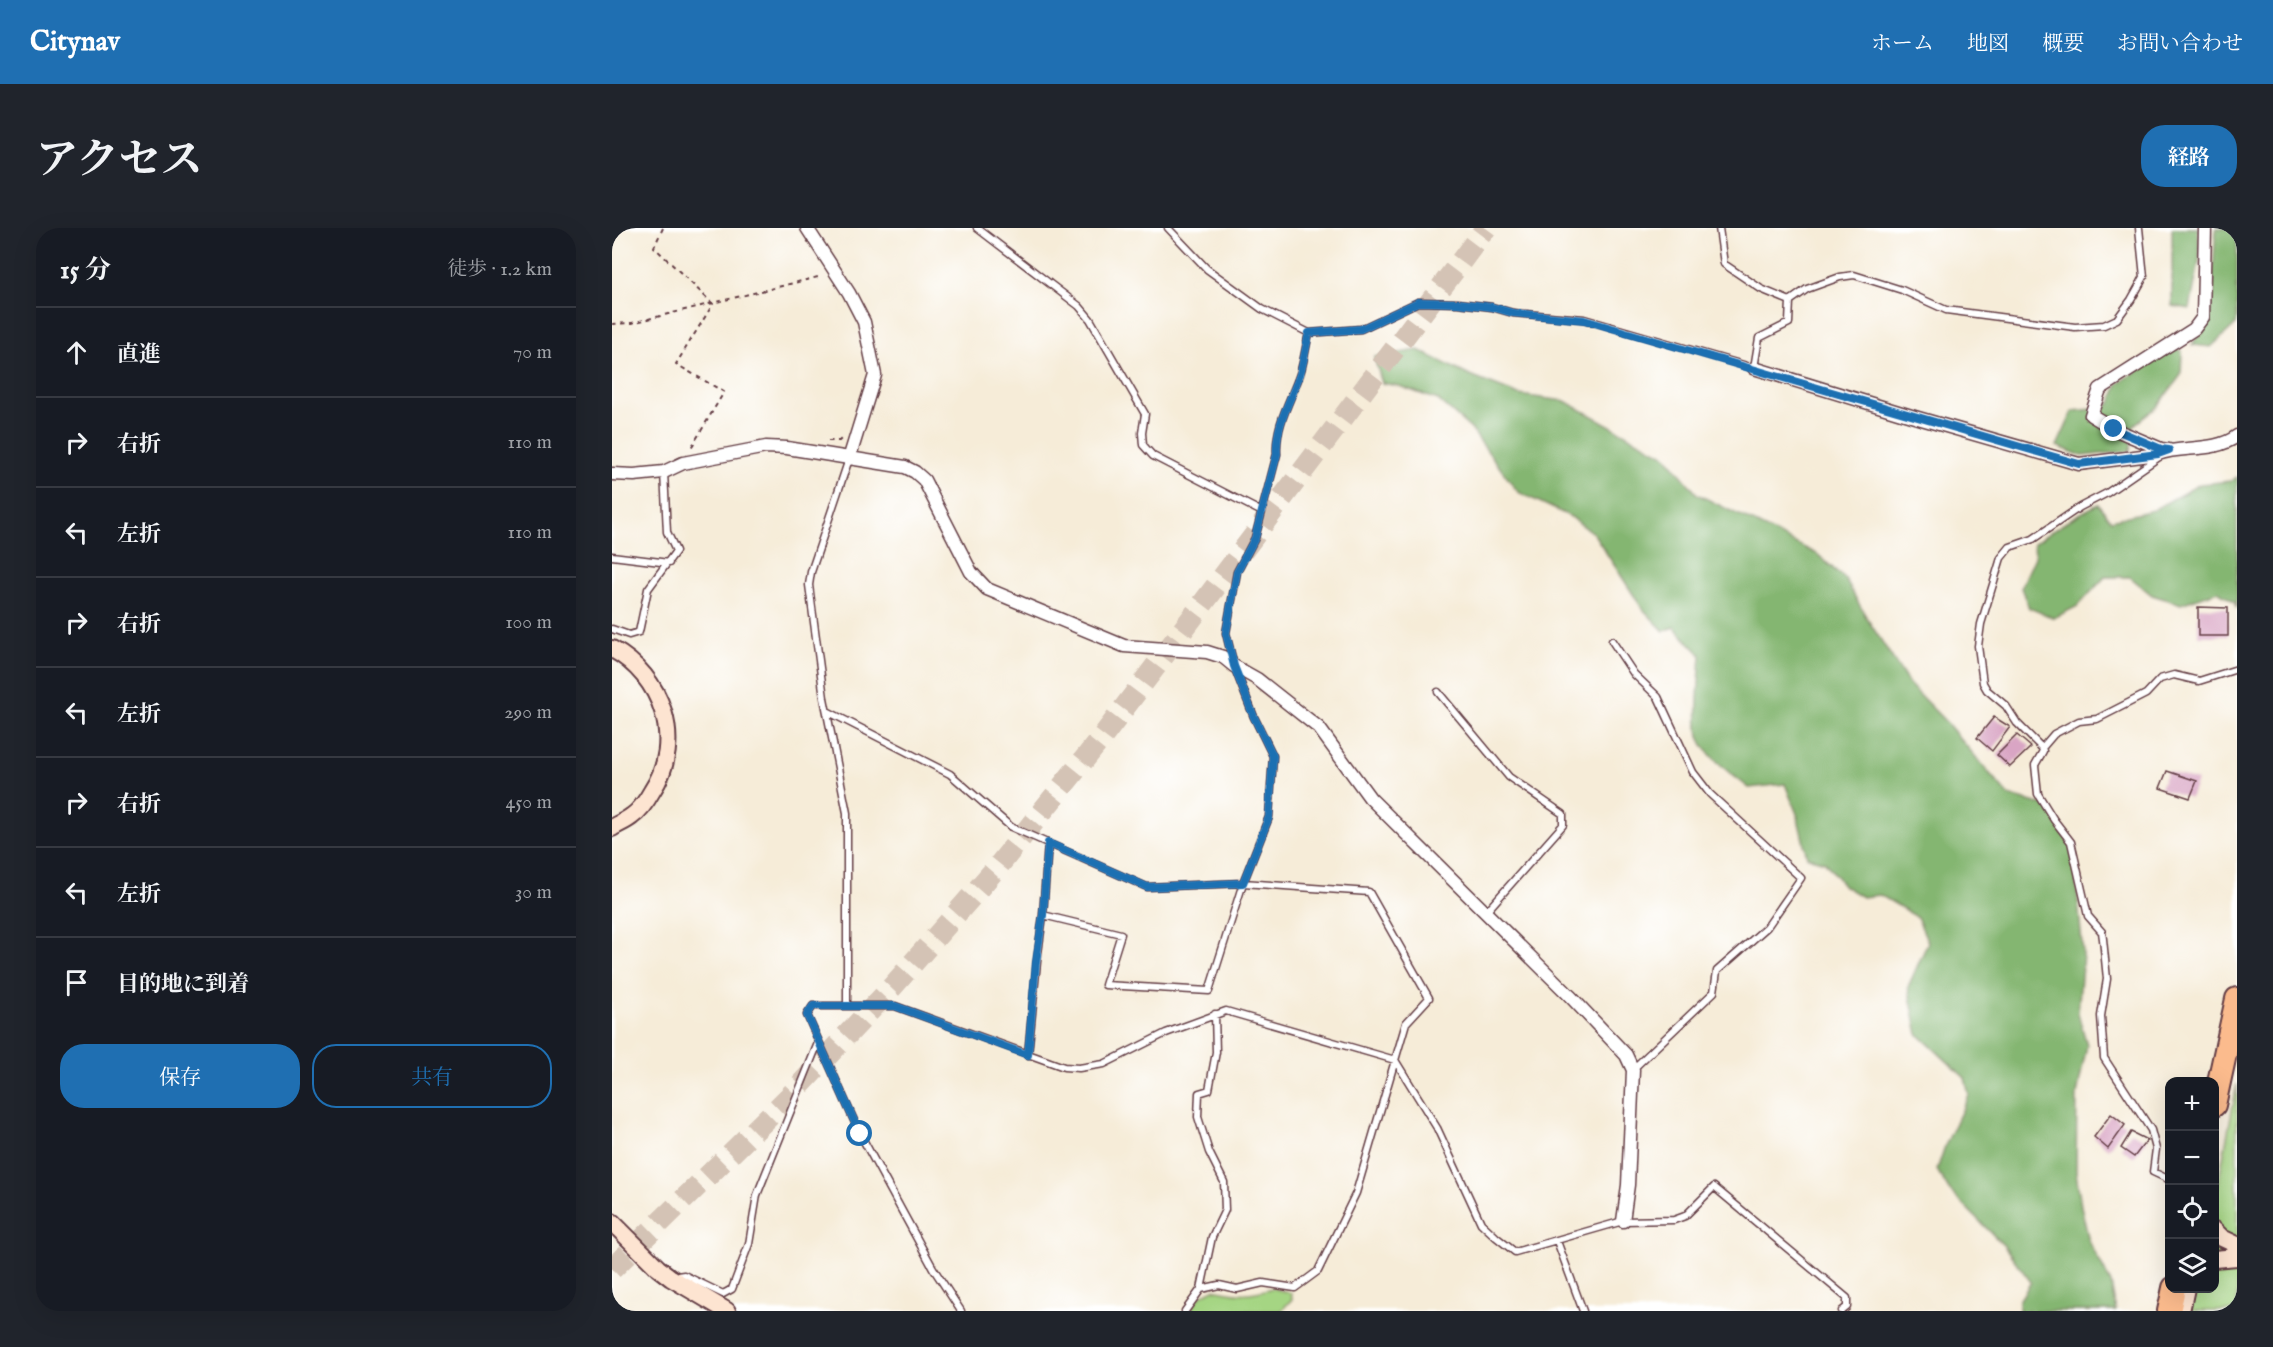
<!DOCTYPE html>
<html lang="ja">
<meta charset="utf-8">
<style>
body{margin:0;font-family:"IM FELL English","Noto Serif JP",serif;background:#20242c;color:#f1f3f6}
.controls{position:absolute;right:18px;bottom:18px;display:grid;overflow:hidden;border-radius:12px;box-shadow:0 6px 24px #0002}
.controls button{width:54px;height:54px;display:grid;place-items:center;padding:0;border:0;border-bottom:2px solid #363941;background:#171b24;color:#f1f3f6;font:30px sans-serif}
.stop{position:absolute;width:18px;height:18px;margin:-14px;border:4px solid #1f6fb2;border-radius:50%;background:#fff}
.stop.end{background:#1f6fb2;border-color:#fff;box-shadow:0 2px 6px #0008}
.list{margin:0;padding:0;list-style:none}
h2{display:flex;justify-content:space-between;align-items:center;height:78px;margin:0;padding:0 24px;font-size:26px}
h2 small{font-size:20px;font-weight:400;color:#9ea1a6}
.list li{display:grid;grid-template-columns:39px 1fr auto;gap:18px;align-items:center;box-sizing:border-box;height:90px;padding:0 24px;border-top:2px solid #363941}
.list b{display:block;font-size:22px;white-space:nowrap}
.list em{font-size:20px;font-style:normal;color:#9ea1a6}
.actions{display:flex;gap:12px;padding:18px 24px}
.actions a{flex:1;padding:14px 0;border:2px solid #1f6fb2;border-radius:24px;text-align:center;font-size:21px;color:#1f6fb2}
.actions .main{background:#1f6fb2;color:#fff}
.icon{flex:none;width:33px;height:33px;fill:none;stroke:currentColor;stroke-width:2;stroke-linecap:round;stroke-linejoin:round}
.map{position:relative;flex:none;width:1625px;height:1083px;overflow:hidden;border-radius:24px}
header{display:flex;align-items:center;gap:36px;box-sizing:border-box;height:84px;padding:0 30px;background:#1f6fb2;color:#fff}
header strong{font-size:28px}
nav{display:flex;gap:33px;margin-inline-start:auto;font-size:21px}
.intro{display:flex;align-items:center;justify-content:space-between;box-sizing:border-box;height:144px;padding:0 36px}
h1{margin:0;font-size:42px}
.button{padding:15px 27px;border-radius:24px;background:#1f6fb2;color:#fff;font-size:21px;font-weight:700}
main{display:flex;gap:36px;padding:0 36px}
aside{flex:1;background:#171b24;border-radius:24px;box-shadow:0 6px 24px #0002}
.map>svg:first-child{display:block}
.green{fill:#a5d583;stroke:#787a57;stroke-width:1.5}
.forest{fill:#84b671;stroke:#676a4e;stroke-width:1.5}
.building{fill:#d9a5c4}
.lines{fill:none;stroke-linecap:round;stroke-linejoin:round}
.highway-tunnel{stroke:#d4c3b5;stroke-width:22;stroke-dasharray:22 11;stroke-linecap:butt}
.lane-casing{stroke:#643e45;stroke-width:9}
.street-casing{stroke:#643e45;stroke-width:15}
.secondary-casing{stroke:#643e45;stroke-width:20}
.highway-casing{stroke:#643e45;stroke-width:26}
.path{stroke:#643e45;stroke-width:2;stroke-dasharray:4.5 4.5;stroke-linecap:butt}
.lane{stroke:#fff;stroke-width:6}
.street{stroke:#fff;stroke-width:12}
.secondary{stroke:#fde4d1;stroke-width:16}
.highway{stroke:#fbbb8d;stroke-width:22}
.route{stroke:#1f6fb2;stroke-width:8}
</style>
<header>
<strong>Citynav</strong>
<nav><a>ホーム</a><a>地図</a><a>概要</a><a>お問い合わせ</a></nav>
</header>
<div class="intro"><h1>アクセス</h1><a class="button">経路</a></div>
<main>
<aside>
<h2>15 分<small>徒歩 · 1.2 km</small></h2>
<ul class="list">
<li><svg class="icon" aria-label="ahead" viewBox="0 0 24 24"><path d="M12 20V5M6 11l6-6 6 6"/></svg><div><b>直進</b></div><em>70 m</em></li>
<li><svg class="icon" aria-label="right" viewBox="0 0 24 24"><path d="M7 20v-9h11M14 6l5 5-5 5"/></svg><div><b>右折</b></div><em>110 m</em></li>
<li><svg class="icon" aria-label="left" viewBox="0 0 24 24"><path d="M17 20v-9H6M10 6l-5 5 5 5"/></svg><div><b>左折</b></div><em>110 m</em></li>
<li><svg class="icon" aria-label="right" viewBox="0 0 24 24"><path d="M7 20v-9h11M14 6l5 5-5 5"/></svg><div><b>右折</b></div><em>100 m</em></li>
<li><svg class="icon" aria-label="left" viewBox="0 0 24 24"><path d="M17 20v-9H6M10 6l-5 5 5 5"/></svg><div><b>左折</b></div><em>290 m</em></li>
<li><svg class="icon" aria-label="right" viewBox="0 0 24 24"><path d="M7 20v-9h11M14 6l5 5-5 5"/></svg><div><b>右折</b></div><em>450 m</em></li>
<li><svg class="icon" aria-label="left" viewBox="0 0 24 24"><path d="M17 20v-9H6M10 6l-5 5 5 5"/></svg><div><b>左折</b></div><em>30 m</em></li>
<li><svg class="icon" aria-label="arrive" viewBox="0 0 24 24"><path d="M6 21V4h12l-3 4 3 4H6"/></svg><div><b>目的地に到着</b></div></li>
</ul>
<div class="actions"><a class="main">保存</a><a>共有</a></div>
</aside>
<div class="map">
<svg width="1625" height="1083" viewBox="0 0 1625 1083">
<rect width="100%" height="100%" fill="#fff"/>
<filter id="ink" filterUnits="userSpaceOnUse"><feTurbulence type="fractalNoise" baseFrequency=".0167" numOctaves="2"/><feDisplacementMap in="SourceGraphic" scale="12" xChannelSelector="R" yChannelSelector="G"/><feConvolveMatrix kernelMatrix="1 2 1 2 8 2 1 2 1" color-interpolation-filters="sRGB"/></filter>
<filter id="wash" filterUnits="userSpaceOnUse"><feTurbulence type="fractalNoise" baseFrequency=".008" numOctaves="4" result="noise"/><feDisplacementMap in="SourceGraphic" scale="24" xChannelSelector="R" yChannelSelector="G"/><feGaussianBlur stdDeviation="1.35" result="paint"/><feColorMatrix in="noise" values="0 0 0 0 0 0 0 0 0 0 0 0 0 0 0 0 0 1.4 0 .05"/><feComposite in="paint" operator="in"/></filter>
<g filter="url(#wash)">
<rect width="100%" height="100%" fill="#f6ecd8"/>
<path class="green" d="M1625 856V1083H1578L1583 1061 1602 1060 1603 972Z
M660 1060 679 1065 680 1071 669 1083H578L588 1068 602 1061C626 1067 637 1067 660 1060Z"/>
<path class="forest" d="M1560 0H1586L1588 28 1578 81 1560 78Z
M1604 0H1625V91L1624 96 1599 119 1580 117 1598 89Z
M1559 120 1570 123 1569 147 1545 179 1522 197 1518 223 1470 228 1445 218 1461 183 1492 180 1499 175 1506 156Z
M806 122 856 147 907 167 953 173 1054 228 1085 266 1205 326 1233 351 1256 392 1297 456 1334 494 1396 567 1434 578 1461 619 1471 726 1466 785 1475 817 1465 866 1464 944 1469 978 1477 1013 1499 1055 1504 1083H1407V1073L1419 1054 1392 1018 1337 962 1325 942 1333 918 1357 867 1353 850 1306 806 1296 759 1316 714 1305 689 1268 667 1250 669 1232 658 1213 634 1195 629 1185 586 1173 556 1137 560C1121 547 1096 530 1088 511 1082 497 1088 444 1089 427L1062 399 1052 403 1030 380 982 306 959 289 906 264 859 201 826 172 787 158 770 155 762 129Z
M1625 249V381L1623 374 1606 363 1569 376 1540 367 1518 349H1493L1466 378 1442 390 1417 380 1409 360 1423 329 1422 315 1462 289 1486 276 1499 292 1541 282 1588 256 1619 253Z"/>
<g id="blocks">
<path class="building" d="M1586 379 1616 380V408H1586Z
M1382 489 1398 499 1380 523 1365 510Z
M1405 507 1419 519 1398 539 1385 527Z
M1555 543 1585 553 1578 570 1548 560Z
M1499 886 1513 897 1496 921 1482 909Z
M1519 904 1535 912 1522 929 1509 920Z"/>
</g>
</g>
<g filter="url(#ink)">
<use href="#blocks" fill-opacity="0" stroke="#643e45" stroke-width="1.5"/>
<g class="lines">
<path class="highway-tunnel" d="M0 1041 176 870 281 758 387 637 491 508 874 0"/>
<g class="lane-casing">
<path id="lane" d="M365 0 467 78 478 91 533 186 530 205 531 217 541 228 650 284
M556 0 595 41 650 81 697 105
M1107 0 1112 36 1149 61 1178 73
M1178 73 1195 61 1228 49 1242 47 1290 62 1334 82 1463 99 1492 97 1505 91 1519 72 1532 49 1527 0
M1547 229 1495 265 1468 279 1421 311 1398 319 1389 330 1369 396 1366 418 1371 455 1375 462 1394 478 1405 495 1430 520 1442 506 1467 493 1485 491 1534 466 1548 451 1562 447 1587 453 1625 441
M0 328 57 335
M0 401 17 407 27 404 36 361 64 323 55 304 52 244
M1000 413 1022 446 1046 469 1081 544 1098 566 1189 650 1155 699 1105 743 1102 764 1021 841
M826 464 897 549 951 586V597L874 684
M215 483 338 546 399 599 535 659 631 655 657 589 661 528 642 489 622 438 614 405 625 344 643 310 665 226C663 197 679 172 688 146 692 133 694 118 697 105L749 101 806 74 846 75 880 79 901 85 972 91 1142 140 1147 110 1177 95 1178 73
M1430 520 1431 523 1423 537 1426 566 1442 592 1459 614 1476 688 1490 704 1491 711 1495 751 1489 788 1492 830 1539 902 1544 921 1541 944 1558 952
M431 687 436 615
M235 778V585L212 470 197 357 199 344 237 231
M416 827 425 734 431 687 509 706 493 757 597 763 631 655 757 664 817 770 794 795 744 965 706 1043 683 1060 651 1055 625 1061 607 1057 589 1061
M945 1013 971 1083
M65 1048 72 1047 111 1066 120 1061 137 1016 145 967 206 815
M349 1083 321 1040 248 906 195 787 201 778H283L452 839 467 840 492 836 554 805 614 783 783 832 825 900 869 995 884 1009 903 1024 1011 993 1062 992 1073 988 1102 959 1235 1070V1079L1230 1083
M573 1083 589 1061 600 1009 613 982 612 954 597 924 586 889 587 865 597 862 604 824 603 786"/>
</g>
<g class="street-casing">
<path id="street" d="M195 0 237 65 252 94 263 147 237 231
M1142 140 1306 190 1467 236 1546 226C1571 217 1602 225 1625 208
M1557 222 1549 221 1502 201 1479 187 1488 161 1582 101 1591 89 1593 0
M0 246 22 247 52 244 71 235 154 219 175 220 293 239 303 244 312 252 359 344 375 361 512 418 595 424 611 429 622 438 645 451 707 500 758 570 958 768 1014 827 1021 842 1016 957 1011 993"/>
</g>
<g class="secondary-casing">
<path id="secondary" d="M0 421C50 448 73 513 40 563 35 572 29 582 20 588 14 593 6 596 0 600
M0 994 46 1040 59 1050 115 1083
M1602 1002 1610 1010 1625 1017
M1602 1031 1625 1029
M1569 1083 1574 1060"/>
</g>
<g class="highway-casing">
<path id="highway" d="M1602 877 1625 771
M1557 1083 1562 1060"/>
</g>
<path class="path" d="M51 0 42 19 101 76 64 136 112 164 79 220
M0 96 20 95 210 48
M216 213H227L230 210"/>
<use href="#lane" class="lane"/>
<use href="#street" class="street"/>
<use href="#secondary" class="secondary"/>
<use href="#highway" class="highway"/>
</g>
</g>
<g class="lines" filter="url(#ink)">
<path class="route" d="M248 906 195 787 201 778H283L416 827 424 734 431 687 436 615 535 659 631 655 657 589 661 528 642 489 622 438 614 405 625 344 643 310 665 226C663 197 679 172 688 146 692 133 694 118 697 105L749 101 806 74 846 75 880 79 901 85 972 92 1467 236 1546 226 1557 222 1549 221 1502 201"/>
</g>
</svg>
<div class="controls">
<button>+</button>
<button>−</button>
<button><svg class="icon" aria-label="locate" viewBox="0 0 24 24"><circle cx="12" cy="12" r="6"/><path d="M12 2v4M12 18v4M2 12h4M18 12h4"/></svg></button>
<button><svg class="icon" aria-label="layers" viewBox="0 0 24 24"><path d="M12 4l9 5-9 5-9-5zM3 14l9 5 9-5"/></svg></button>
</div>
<div class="stop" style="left:248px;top:906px"></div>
<div class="stop end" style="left:1502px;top:201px"></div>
</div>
</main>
